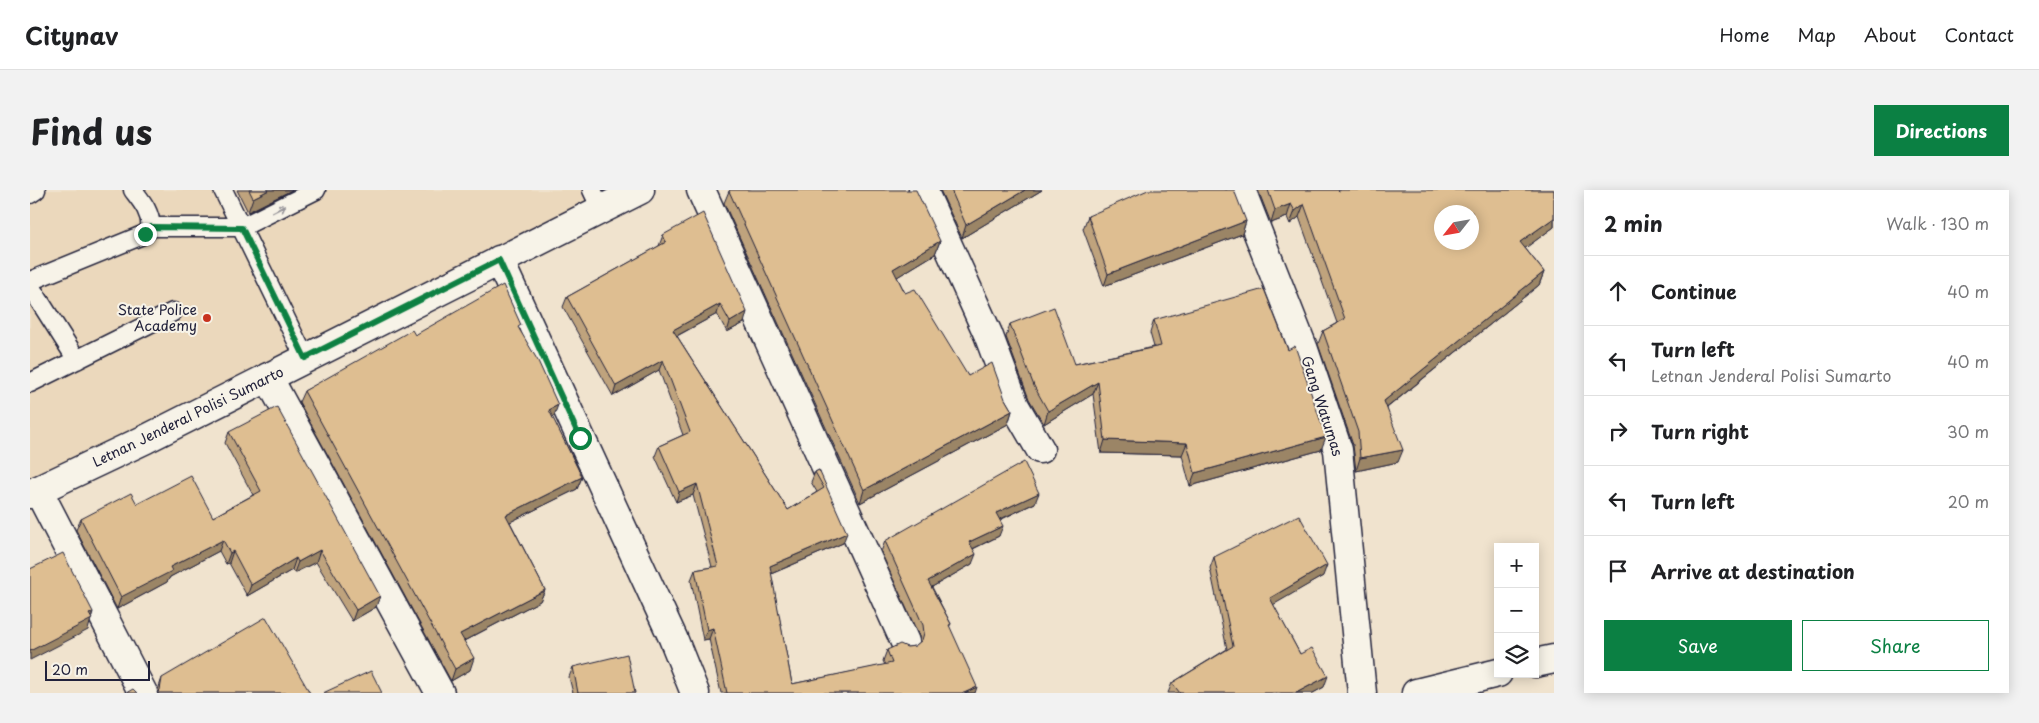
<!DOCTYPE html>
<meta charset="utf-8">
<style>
body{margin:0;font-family:"Playpen Sans",sans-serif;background:#f2f2f2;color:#202124}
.controls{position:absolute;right:15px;bottom:15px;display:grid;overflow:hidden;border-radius:0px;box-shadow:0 2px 12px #0003}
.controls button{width:45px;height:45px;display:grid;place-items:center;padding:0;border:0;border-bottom:1px solid #e0e0e0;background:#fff;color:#202124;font:25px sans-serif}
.compass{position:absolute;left:1404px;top:15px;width:45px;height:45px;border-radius:50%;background:#fff;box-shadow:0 2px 12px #0003;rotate:239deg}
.scale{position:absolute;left:15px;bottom:12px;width:105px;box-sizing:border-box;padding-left:5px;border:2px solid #22223b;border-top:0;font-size:14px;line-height:18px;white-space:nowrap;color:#22223b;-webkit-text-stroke:4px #f7f3e8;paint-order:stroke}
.stop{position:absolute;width:15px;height:15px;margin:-11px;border:4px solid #0b8043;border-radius:50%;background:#fff}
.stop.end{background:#0b8043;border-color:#fff;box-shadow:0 1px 5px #0008}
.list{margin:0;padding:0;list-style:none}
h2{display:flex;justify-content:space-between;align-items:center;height:65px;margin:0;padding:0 20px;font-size:21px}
h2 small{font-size:16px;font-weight:400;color:#757577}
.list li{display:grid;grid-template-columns:32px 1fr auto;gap:15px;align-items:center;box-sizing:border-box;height:70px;padding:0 20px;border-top:1px solid #e0e0e0}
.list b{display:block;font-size:19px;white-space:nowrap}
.list p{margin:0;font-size:16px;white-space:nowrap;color:#757577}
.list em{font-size:16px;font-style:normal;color:#757577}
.actions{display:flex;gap:10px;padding:15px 20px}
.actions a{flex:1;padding:11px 0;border:1px solid #0b8043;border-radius:0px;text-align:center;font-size:18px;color:#0b8043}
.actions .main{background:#0b8043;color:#fff}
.icon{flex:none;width:28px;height:28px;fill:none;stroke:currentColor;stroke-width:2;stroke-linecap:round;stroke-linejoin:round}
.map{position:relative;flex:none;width:1524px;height:503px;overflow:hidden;border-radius:0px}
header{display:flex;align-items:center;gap:30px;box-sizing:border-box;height:70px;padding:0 25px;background:#fff;border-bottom:1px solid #e0e0e0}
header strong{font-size:24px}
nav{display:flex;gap:28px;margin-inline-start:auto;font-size:18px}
.intro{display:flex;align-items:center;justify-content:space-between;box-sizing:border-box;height:120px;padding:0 30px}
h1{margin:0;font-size:35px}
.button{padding:12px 22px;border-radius:0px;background:#0b8043;color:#fff;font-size:18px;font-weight:700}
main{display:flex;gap:30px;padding:0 30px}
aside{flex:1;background:#fff;border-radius:0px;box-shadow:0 2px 12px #0003}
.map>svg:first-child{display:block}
.built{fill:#ebd8bc}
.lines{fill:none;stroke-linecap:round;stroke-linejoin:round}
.lane-casing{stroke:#22223b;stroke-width:21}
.street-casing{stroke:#22223b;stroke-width:31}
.secondary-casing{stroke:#22223b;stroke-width:31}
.lane{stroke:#f7f3e8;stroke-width:18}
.street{stroke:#f7f3e8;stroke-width:28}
.secondary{stroke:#f7f3e8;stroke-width:28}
.wall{fill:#bfa37d;stroke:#22223b}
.shaded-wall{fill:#9b8566;stroke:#22223b}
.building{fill:#debe91;stroke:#22223b;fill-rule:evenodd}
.oneway{stroke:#97959a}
.route{stroke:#0b8043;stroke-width:6}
.poi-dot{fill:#c8321e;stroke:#f7f3e8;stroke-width:2}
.labels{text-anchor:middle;stroke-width:4;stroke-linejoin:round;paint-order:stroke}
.poi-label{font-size:14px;fill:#22223b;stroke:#f7f3e8;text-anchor:end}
.street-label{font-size:14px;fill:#22223b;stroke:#f7f3e8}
</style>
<header>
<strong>Citynav</strong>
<nav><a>Home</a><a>Map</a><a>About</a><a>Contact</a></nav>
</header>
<div class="intro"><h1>Find us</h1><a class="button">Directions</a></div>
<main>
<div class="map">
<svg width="1524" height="503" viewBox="0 0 1524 503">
<rect width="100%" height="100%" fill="#f0e3ce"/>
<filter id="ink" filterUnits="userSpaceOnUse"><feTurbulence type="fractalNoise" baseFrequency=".02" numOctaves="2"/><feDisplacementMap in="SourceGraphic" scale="10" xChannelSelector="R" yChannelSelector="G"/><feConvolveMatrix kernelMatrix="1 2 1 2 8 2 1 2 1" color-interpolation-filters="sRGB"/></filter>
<g filter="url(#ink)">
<path class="built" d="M0 0H608L0 304Z"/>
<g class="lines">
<g class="lane-casing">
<path id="lane" d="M193 0 275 168
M562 0 571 19
M0 4 6 0
M121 37H212L286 0
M0 91 115 44 121 37C120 21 112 12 103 0
M0 96 47 170
M0 193 143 122"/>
</g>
<g class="street-casing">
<path id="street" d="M671 0 875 452
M893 0 958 144 985 216 1010 259
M1211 0 1274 160 1308 260 1332 503
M469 70 643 448 665 503
M238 187 410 503
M8 300 113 503
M1505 473 1524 469
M1386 503 1468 483"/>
</g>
<g class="secondary-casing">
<path id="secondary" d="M0 304 116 249 610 0"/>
</g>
<use href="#lane" class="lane"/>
<use href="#street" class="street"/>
<use href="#secondary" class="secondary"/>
</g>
<path class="wall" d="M207 0H262L218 22Z
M910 0H1012L932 48Z
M1228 0H1308L1309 1 1524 0V37L1495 58 1514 82 1509 95 1357 218 1368 272 1326 281 1323 255 1288 154 1293 141 1307 133 1269 27 1260 34 1257 27 1241 33Z
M699 1 910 51 905 64 867 87 875 103 938 186 975 209 982 221 978 234 830 313 694 13Z
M1058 26 1216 31 1212 44 1074 96 1053 39Z
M633 45 714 133 697 142 687 124 647 146 758 320 787 302 781 292 785 282 789 280 813 353 741 384 762 494 855 475 853 471 857 460 885 456 890 452 889 446 851 362 855 351 1005 313 970 330 969 346 943 359 942 374 902 397 921 434 919 437 945 503H691L679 449 673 450 661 390 665 380 682 377 663 305 646 312 625 266 629 256 653 245 629 180 583 206 533 117 537 107 629 56Z
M1124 130 1291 260 1160 296 1152 265 1071 263 1063 204 1014 234 999 209 976 147 980 134 1045 174 1124 157 1120 143Z
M490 139 524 226 522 227 552 287 547 299 480 332 515 400 510 411 434 451 440 480 421 491 269 212 274 201 385 145Z
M199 242 346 417 322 431 286 372 264 383 262 380 217 406 199 373 196 374 189 361 140 387 137 392 87 419 46 340 51 329 107 314 183 327 223 305 195 253Z
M1184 367 1293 386 1243 414 1270 464 1294 497 1283 503H1138L1142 493 1197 459 1180 378Z
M543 477 605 503H543L539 487Z
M132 488 280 503H127Z"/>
<path class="shaded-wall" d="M239 0H262L218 22 223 8Z
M995 0H1012L932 48 936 35Z
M1261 14 1257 27 1241 33 1245 20Z
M1274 14 1269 27 1260 34 1265 21Z
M1524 28V37L1486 65 1490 52Z
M1216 31 1212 44 1074 96 1078 84Z
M910 51 905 64 859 92 863 79Z
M1514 82 1509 95 1349 224 1354 211Z
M690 114 687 124 639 150 643 140Z
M717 122 714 133 697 142 700 132Z
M633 170 629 180 583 206 586 196Z
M1068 192 1063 204 1014 234 1018 221Z
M528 215 524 226 514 231 519 220Z
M982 221 978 234 830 313 834 300Z
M1296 247 1291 260 1160 296 1165 283Z
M1075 250 1157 253 1152 265 1071 263Z
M1373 260 1368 272 1326 281 1330 268Z
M552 287 547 299 472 336 476 325Z
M667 294 663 305 646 312 649 302Z
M1009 303 1005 313 962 333 966 323Z
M973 336 969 346 936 362 939 352Z
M817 343 813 353 736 386 740 376Z
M193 350 189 361 140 387 137 392 87 419 91 407 140 377Z
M290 360 286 372 264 383 268 372Z
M203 361 199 373 196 374 200 363Z
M946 364 942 374 895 401 898 391Z
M266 368 262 380 217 406 221 395Z
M1297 375 1293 386 1236 419 1240 408Z
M515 400 510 411 426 455 430 444Z
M350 406 346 417 322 431 326 420Z
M63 422 58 440 0 470V461Z
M683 438 679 449 673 450 677 440Z
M444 468 440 480 421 491 425 479Z
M1298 486 1294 497 1283 503H1266Z
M947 497 945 503H934Z"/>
<path class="building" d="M219 0H239L223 8Z
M700 0H886L910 51 863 79 875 103 885 99 938 186 962 173 975 209 982 221 834 300 699 1Z
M921 0H995L936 35Z
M1118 0H1204L1216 31 1078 84 1058 26Z
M1238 0H1308L1309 1 1311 0H1524V28L1490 52 1514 82 1354 211 1373 260 1330 268 1328 242 1293 141 1315 129 1274 14 1265 21 1261 14 1245 20ZM1412 22H1442V52H1412Z
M673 23 717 122 700 132 690 114 643 140 758 320 794 298 785 282 789 280 817 343 740 376 762 494 862 473 857 460 870 454 877 457 885 456 892 450 894 443 893 435 855 351 994 272 1009 303 966 323 973 336 939 352 946 364 898 391 921 434 919 435 947 497 934 503H697L683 438 677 440 665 380 688 376 667 294 649 302 629 256 660 242 633 170 586 196 537 107 636 52 633 45Z
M473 95 491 135 488 137 508 171 528 215 519 220 552 287 476 325 515 400 430 444 444 468 425 479 274 201 382 140 385 145Z
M1234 99 1258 160 1265 156 1296 247 1165 283 1157 253 1075 250 1068 192 1018 221 1004 196 980 134 1024 117 1045 174 1131 156 1124 130Z
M247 217 350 406 326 420 290 360 268 372 266 368 221 395 203 361 200 363 193 350 140 377 142 381 91 407 51 329 101 303 107 314 161 286 183 327 231 301 199 242Z
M1269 325 1297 375 1240 408 1270 464 1282 458 1298 486 1266 503H1150L1142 493 1203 456 1184 367Z
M33 363 63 422 59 424 62 429 0 461V379Z
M236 427 280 503H127L130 500 132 488Z
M597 464 605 503H548L543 477Z
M341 481 352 503H293Z
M103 499 107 503H96Z"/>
<defs><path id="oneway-shaft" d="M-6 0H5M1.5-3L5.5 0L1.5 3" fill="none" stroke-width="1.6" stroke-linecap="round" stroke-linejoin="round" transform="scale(1.25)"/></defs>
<use class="oneway" href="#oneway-shaft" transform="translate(249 19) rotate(-27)"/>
</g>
<g class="lines" filter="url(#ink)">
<path class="route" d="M115 44 121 37 212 38 275 168 469 70 550 248"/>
</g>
<circle class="poi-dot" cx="177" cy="128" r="5"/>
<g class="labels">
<g class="poi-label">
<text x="167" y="125">State Police<tspan x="167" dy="16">Academy</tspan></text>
</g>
<g class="street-label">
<text transform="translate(1292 216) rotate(72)" y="5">Gang Watumas</text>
<text transform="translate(158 227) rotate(-26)" y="5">Letnan Jenderal Polisi Sumarto</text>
</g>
</g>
</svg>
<div class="controls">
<button>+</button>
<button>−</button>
<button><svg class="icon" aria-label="layers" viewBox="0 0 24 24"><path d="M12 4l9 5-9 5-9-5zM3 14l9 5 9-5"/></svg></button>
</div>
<svg class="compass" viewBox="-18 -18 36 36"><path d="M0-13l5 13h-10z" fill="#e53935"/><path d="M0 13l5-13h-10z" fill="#757577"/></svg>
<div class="scale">20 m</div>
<div class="stop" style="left:550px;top:248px"></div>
<div class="stop end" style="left:115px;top:44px"></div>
</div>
<aside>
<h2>2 min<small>Walk · 130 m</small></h2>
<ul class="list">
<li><svg class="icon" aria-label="ahead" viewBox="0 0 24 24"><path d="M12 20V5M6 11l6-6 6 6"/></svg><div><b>Continue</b></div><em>40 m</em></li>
<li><svg class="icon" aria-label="left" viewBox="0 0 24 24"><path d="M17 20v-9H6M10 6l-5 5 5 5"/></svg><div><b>Turn left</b><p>Letnan Jenderal Polisi Sumarto</p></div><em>40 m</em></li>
<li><svg class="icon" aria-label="right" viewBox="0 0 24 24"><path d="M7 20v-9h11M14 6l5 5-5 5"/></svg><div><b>Turn right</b></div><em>30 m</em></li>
<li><svg class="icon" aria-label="left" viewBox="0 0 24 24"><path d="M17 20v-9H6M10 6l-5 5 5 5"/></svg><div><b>Turn left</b></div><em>20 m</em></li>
<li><svg class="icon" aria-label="arrive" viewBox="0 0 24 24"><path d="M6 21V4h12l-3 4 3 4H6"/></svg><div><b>Arrive at destination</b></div></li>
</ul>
<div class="actions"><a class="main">Save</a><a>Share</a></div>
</aside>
</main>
